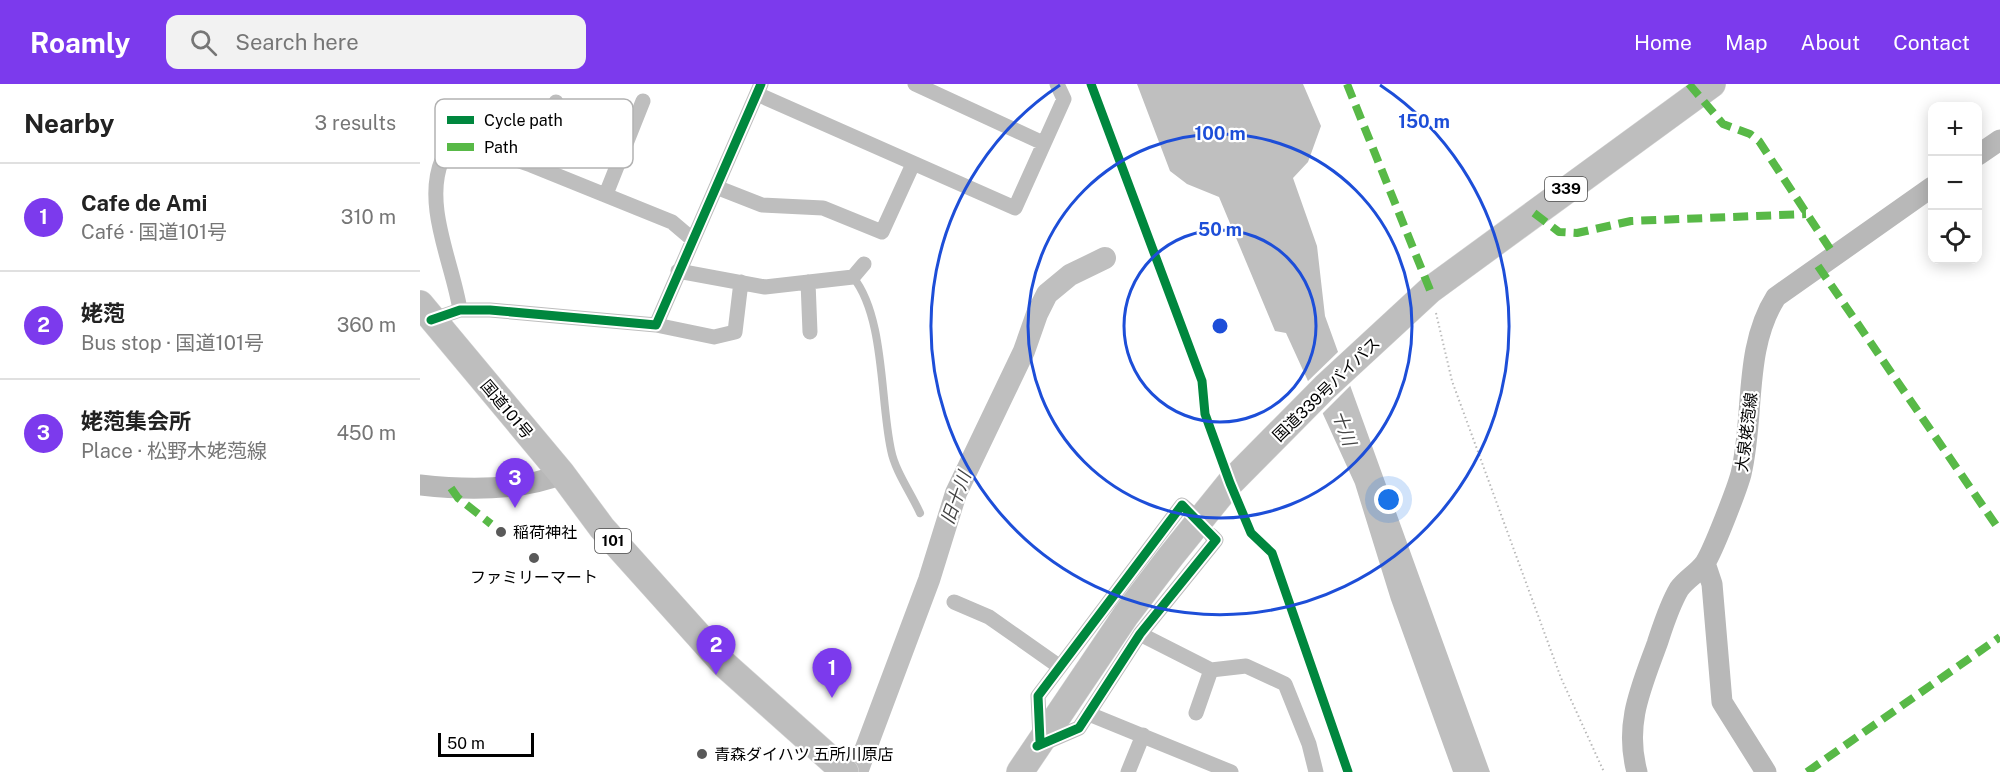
<!DOCTYPE html>
<meta charset="utf-8">
<style>
body{margin:0;font-family:"Public Sans","Noto Sans JP",sans-serif;background:#f2f2f2;color:#222}
.controls{position:absolute;right:18px;top:18px;display:grid;overflow:hidden;border-radius:12px;box-shadow:0 3px 15px #0003}
.controls button{width:54px;height:54px;display:grid;place-items:center;padding:0;border:0;border-bottom:2px solid #e0e0e0;background:#fff;color:#222;font:30px sans-serif}
.scale{position:absolute;left:18px;bottom:15px;width:96px;box-sizing:border-box;padding-left:6px;border:3px solid #000;border-top:0;font-size:16px;line-height:21px;white-space:nowrap;color:#000;-webkit-text-stroke:4px #fff;paint-order:stroke}
.you{position:absolute;left:969px;top:416px;width:21px;height:21px;margin:-15px;border:4px solid #fff;border-radius:50%;background:#1a73e8;box-shadow:0 0 0 9px #1a73e833}
.badge{display:grid;place-items:center;width:39px;height:39px;border-radius:50%;background:#7c3aed;color:#fff;font-size:20px;font-weight:700}
.pin{position:absolute;translate:-50% -50px;filter:drop-shadow(0 2px 3px #0008)}
.pin::after{content:'';position:absolute;top:32px;width:21px;height:18px;background:inherit;clip-path:polygon(0 0,100% 0,50% 100%)}
.list{margin:0;padding:0;list-style:none}
h2{display:flex;justify-content:space-between;align-items:center;height:78px;margin:0;padding:0 24px;font-size:26px}
h2 small{font-size:20px;font-weight:400;color:#767676}
.list li{display:grid;grid-template-columns:39px 1fr auto;gap:18px;align-items:center;box-sizing:border-box;height:108px;padding:0 24px;border-top:2px solid #e0e0e0}
.list b{display:block;font-size:22px;white-space:nowrap}
.list p{margin:0;font-size:20px;white-space:nowrap;color:#767676}
.list em{font-size:20px;font-style:normal;color:#767676}
.icon{flex:none;width:33px;height:33px;fill:none;stroke:currentColor;stroke-width:2;stroke-linecap:round;stroke-linejoin:round}
.map{position:relative;flex:none;width:1580px;height:688px;overflow:hidden}
header{display:flex;align-items:center;gap:36px;box-sizing:border-box;height:84px;padding:0 30px;background:#7c3aed;color:#fff}
header strong{font-size:28px}
nav{display:flex;gap:33px;margin-inline-start:auto;font-size:21px}
.search{width:420px;height:54px;background:#f2f2f2;display:flex;align-items:center;gap:15px;box-sizing:border-box;padding:0 21px;border-radius:12px;color:#767676;font-size:22px}
main{display:flex}
aside{flex:1;background:#fff}
.map>svg:first-child{display:block}
.water{fill:#bfbfbf}
.pier{fill:#fff}
.lines{fill:none;stroke-linecap:round;stroke-linejoin:round}
.river{stroke:#bfbfbf;stroke-width:22}
.highway-casing{stroke:#dbdbdb;stroke-width:28}
.path{stroke:#b9b9b9;stroke-width:2;stroke-dasharray:1.5 3;stroke-linecap:butt}
.lane{stroke:#bebebe;stroke-width:8}
.street{stroke:#bebebe;stroke-width:15}
.secondary{stroke:#b8b8b8;stroke-width:21}
.highway{stroke:#bebebe;stroke-width:27}
.quiet{stroke:#58b947;stroke-width:8;stroke-dasharray:15 8;stroke-linecap:butt}
.cycleway-casing{stroke:#fff;stroke-width:13}
.cycleway{stroke:#00873e;stroke-width:9}
.ring{fill:none;stroke:#1d4ed8;stroke-width:3}
.poi-dot{fill:#595959;stroke:#fff;stroke-width:2}
.labels{text-anchor:middle;stroke-width:4.5;stroke-linejoin:round;paint-order:stroke}
.shield{fill:#fff;stroke:#4c4c4c;stroke-width:1.5}
.shield-label{font-size:15px;font-weight:bold;fill:#000}
.street-label{font-size:16px;fill:#000;stroke:#fff}
.poi-label{font-size:16px;fill:#000;stroke:#fff;text-anchor:start}
.water-label{font-size:18px;font-style:italic;fill:#444;stroke:#fff}
.key{fill:#fff;stroke:#b2b2b2;stroke-width:1.5}
.key-label{font-size:16px;fill:#000}
.centre{fill:#1d4ed8;stroke:#fff;stroke-width:3}
.ring-label{font-size:18px;text-anchor:middle;font-weight:bold;fill:#1d4ed8;stroke:#fff;stroke-width:4.5;stroke-linejoin:round;paint-order:stroke}
</style>
<header>
<strong>Roamly</strong>
<div class="search"><svg class="icon" aria-label="search" viewBox="0 0 24 24"><circle cx="10" cy="10" r="6"/><path d="M15 15l6 6"/></svg>Search here</div>
<nav><a>Home</a><a>Map</a><a>About</a><a>Contact</a></nav>
</header>
<main>
<aside>
<h2>Nearby<small>3 results</small></h2>
<ul class="list">
<li><span class="badge">1</span><div><b>Cafe de Ami</b><p>Café · 国道101号</p></div><em>310 m</em></li>
<li><span class="badge">2</span><div><b>姥萢</b><p>Bus stop · 国道101号</p></div><em>360 m</em></li>
<li><span class="badge">3</span><div><b>姥萢集会所</b><p>Place · 松野木姥萢線</p></div><em>450 m</em></li>
</ul>
</aside>
<div class="map">
<svg width="1580" height="688" viewBox="0 0 1580 688">
<rect width="100%" height="100%" fill="#fff"/>
<path class="water" d="M717 0H883L901 42 888 78 873 94 897 162 905 232 1070 688H1033L971 516 935 400 866 249 855 247 799 113 767 100 750 87Z"/>
<path class="pier" d="M920 266 931 301 901 331 886 299Z"/>
<g class="lines">
<path class="river" d="M437 688 509 496 536 409 604 267 617 230 627 210 650 191 685 174"/>
<g class="highway-casing">
<path id="highway" d="M0 220 142 390 182 444 305 581 425 688
M600 688 706 531 751 472 810 399 905 303 1010 206 1292 0"/>
</g>
<path class="path" d="M1016 229 1032 297 1141 594 1184 688"/>
<path class="lane" d="M433 193C465 233 460 316 471 366 475 387 491 409 500 429"/>
<path class="street" d="M495 0 623 59
M337 10 595 124 644 15 637 0
M136 18 111 81 252 138 272 155
M88 73 111 81
M22 76C3 121 33 180 40 226
M296 103 342 121 403 124 462 148 493 80
M186 110 223 17
M258 187 345 203 433 193 444 180
M388 198 390 248
M11 236 40 226H70L236 241 341 0
M236 241 294 253 315 248 321 198
M534 518 569 533 640 583
M720 550 791 586 826 582 865 600 889 660 896 688
M776 629 791 586
M669 630 811 688
M620 654 618 612 762 421 769 427
M622 660 659 644 720 550 796 456 791 451
M708 688 723 651"/>
<path class="secondary" d="M1558 71 1580 56
M0 401C44 406 100 407 142 390
M1285 479 1292 500 1302 618 1346 688
M1217 688C1204 640 1221 604 1237 560 1243 542 1249 522 1259 505 1266 495 1278 489 1285 479 1293 467 1317 405 1321 390 1335 331 1323 265 1356 213L1512 103"/>
<use href="#highway" class="highway"/>
<path class="quiet" d="M927 0 1010 206
M1269 0 1303 40 1330 50 1339 57 1414 171
M1114 129 1139 148 1157 149 1211 137 1386 130
M1398 182 1580 447
M31 404 38 414 71 440
M1387 688 1580 553"/>
<g class="cycleway-casing">
<path id="cycleway" d="M671 0 782 297 785 330 810 399 831 449 852 469 928 688
M11 236 40 226H70L236 241 341 0
M617 662 659 644 720 550 796 456 762 421 618 612 620 657"/>
</g>
<use href="#cycleway" class="cycleway"/>
</g>
<g class="ring">
<circle cx="800" cy="242" r="96"/>
<circle cx="800" cy="242" r="192"/>
<path d="M960 1A289 289 0 1 1 640 1"/>
</g>
<g class="poi-dot">
<circle cx="81" cy="448" r="6"/>
<circle cx="114" cy="474" r="6"/>
<circle cx="282" cy="670" r="6"/>
</g>
<g class="labels">
<g class="shield">
<rect x="1125" y="93" width="42" height="24" rx="4.5"/>
<rect x="175" y="445" width="36" height="24" rx="4.5"/>
</g>
<g class="shield-label">
<text x="1146" y="110">339</text>
<text x="193" y="462">101</text>
</g>
<g class="street-label">
<text transform="translate(906 305) rotate(-44)" y="6">国道339号バイパス</text>
<text transform="translate(87 325) rotate(50)" y="6">国道101号</text>
<text transform="translate(1326 348) rotate(-83)" y="6">大泉姥萢線</text>
</g>
<g class="poi-label">
<text x="93" y="454">稲荷神社</text>
<text x="114" y="499" text-anchor="middle">ファミリーマート</text>
<text x="294" y="676">青森ダイハツ 五所川原店</text>
</g>
<g class="water-label">
<text transform="translate(924 344) rotate(70)" y="6">十川</text>
<text transform="translate(536 414) rotate(-70)" y="6">旧十川</text>
</g>
</g>
<rect x="15" y="15" width="198" height="69" rx="9" class="key"/>
<rect x="27" y="32" width="27" height="8" fill="#00873e"/>
<rect x="27" y="59" width="27" height="8" fill="#58b947"/>
<g class="key-label">
<text x="64" y="42">Cycle path</text>
<text x="64" y="69">Path</text>
</g>
<circle cx="800" cy="242" r="9" class="centre"/>
<g class="ring-label">
<text x="1004" y="44">150 m</text>
<text x="800" y="56">100 m</text>
<text x="800" y="152">50 m</text>
</g>
</svg>
<div class="controls">
<button>+</button>
<button>−</button>
<button><svg class="icon" aria-label="locate" viewBox="0 0 24 24"><circle cx="12" cy="12" r="6"/><path d="M12 2v4M12 18v4M2 12h4M18 12h4"/></svg></button>
</div>
<div class="scale">50 m</div>
<div class="you"></div>
<div class="pin badge" style="left:412px;top:614px">1</div>
<div class="pin badge" style="left:296px;top:591px">2</div>
<div class="pin badge" style="left:95px;top:424px">3</div>
</div>
</main>
